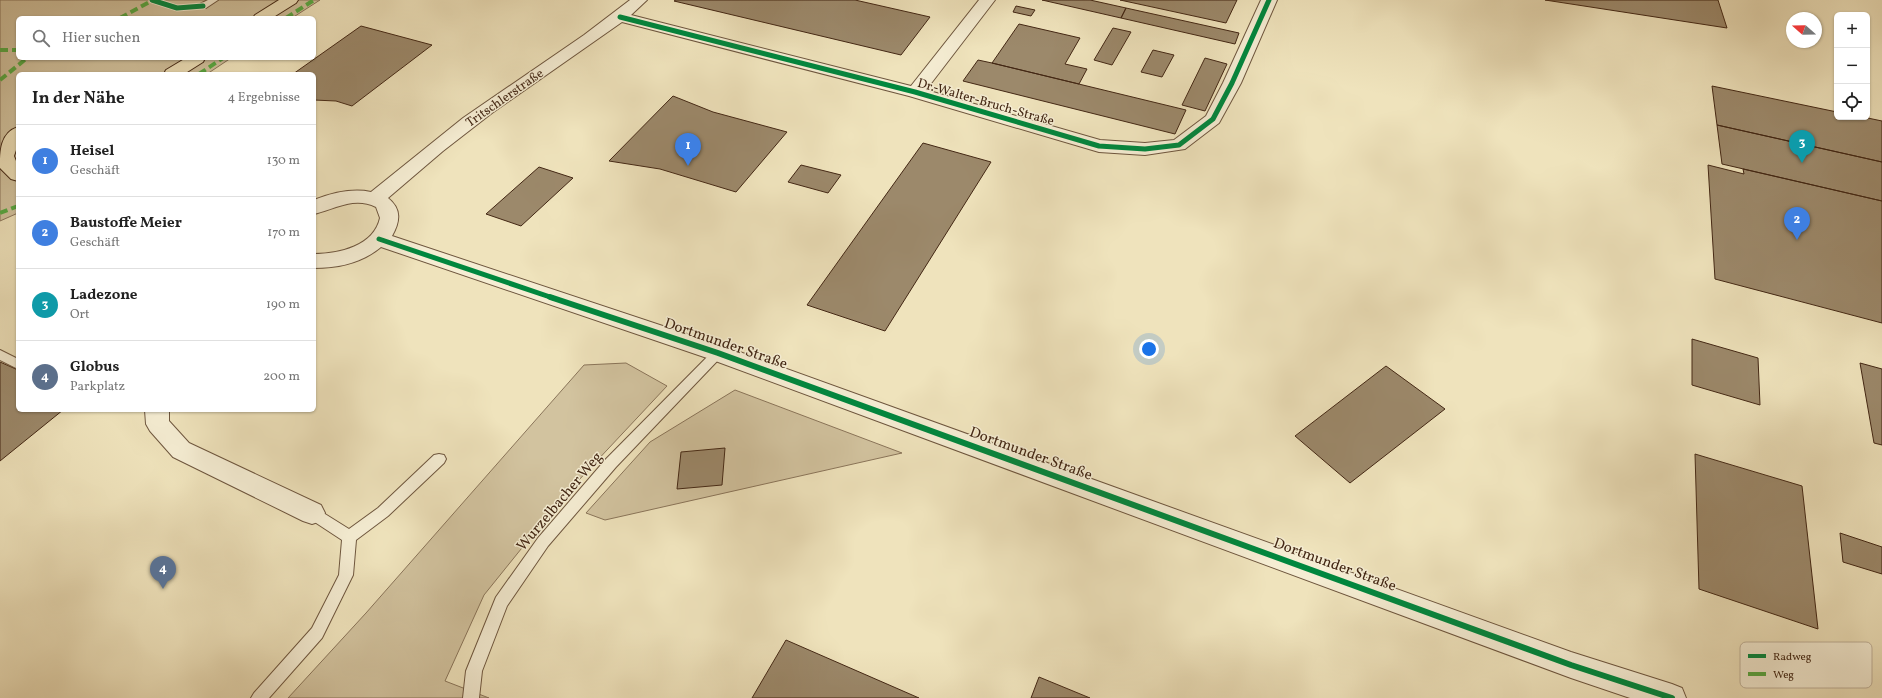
<!DOCTYPE html>
<html lang="de">
<meta charset="utf-8">
<style>
body{margin:0;font-family:Vollkorn,serif;background:#f2f2f2;color:#222}
.controls{position:absolute;right:12px;top:12px;display:grid;overflow:hidden;border-radius:6px;box-shadow:0 1px 3px #0004}
.controls button{width:36px;height:36px;display:grid;place-items:center;padding:0;border:0;border-bottom:1px solid #e0e0e0;background:#fff;color:#222;font:20px sans-serif}
.compass{position:absolute;left:1786px;top:12px;width:36px;height:36px;border-radius:50%;background:#fff;box-shadow:0 1px 3px #0004;rotate:290deg}
.you{position:absolute;left:1149px;top:349px;width:14px;height:14px;margin:-10px;border:3px solid #fff;border-radius:50%;background:#1a73e8;box-shadow:0 0 0 6px #1a73e833}
.badge{display:grid;place-items:center;width:26px;height:26px;border-radius:50%;background:#0b8043;color:#fff;font-size:13px;font-weight:700}
.pin{position:absolute;translate:-50% -33px;filter:drop-shadow(0 1px 2px #0008)}
.pin::after{content:'';position:absolute;top:21px;width:14px;height:12px;background:inherit;clip-path:polygon(0 0,100% 0,50% 100%)}
.list{margin:0;padding:0;list-style:none}
h2{display:flex;justify-content:space-between;align-items:center;height:52px;margin:0;padding:0 16px;font-size:17px}
h2 small{font-size:13px;font-weight:400;color:#767676}
.list li{display:grid;grid-template-columns:26px 1fr auto;gap:12px;align-items:center;box-sizing:border-box;height:72px;padding:0 16px;border-top:1px solid #e0e0e0}
.list b{display:block;font-size:15px;white-space:nowrap}
.list p{margin:0;font-size:13px;white-space:nowrap;color:#767676}
.list em{font-size:13px;font-style:normal;color:#767676}
.icon{flex:none;width:22px;height:22px;fill:none;stroke:currentColor;stroke-width:2;stroke-linecap:round;stroke-linejoin:round}
.map{position:relative;flex:none;width:1882px;height:698px;overflow:hidden}
.search{position:absolute;background:#fff;box-shadow:0 1px 3px #0004;left:16px;top:16px;width:300px;height:44px;display:flex;align-items:center;gap:10px;box-sizing:border-box;padding:0 14px;border-radius:6px;color:#767676;font-size:15px}
.panel{position:absolute;background:#fff;box-shadow:0 1px 3px #0004;left:16px;top:72px;width:300px;height:340px;border-radius:6px}
.map>svg:first-child{display:block}
.green{fill:#d2c39f;stroke:#8a755a}
.building{fill:#9c896b;stroke:#432714}
.lines{fill:none;stroke-linecap:round;stroke-linejoin:round}
.lane-casing{stroke:#6e563e;stroke-width:2}
.street-casing{stroke:#6e563e;stroke-width:2}
.primary-casing{stroke:#432714;stroke-width:2}
.lane{fill:#f5edd3;fill-rule:evenodd}
.street{fill:#f5edd3;fill-rule:evenodd}
.primary{fill:#efe3bc;fill-rule:evenodd}
.quiet{stroke:#56aa42;stroke-width:4;stroke-dasharray:8 4;stroke-linecap:butt}
.cycleway-far1-casing{stroke:#f5edd3;stroke-width:7}
.cycleway-casing{stroke:#f5edd3;stroke-width:9}
.cycleway-far1{stroke:#00873e;stroke-width:5}
.cycleway{stroke:#00873e;stroke-width:6}
.labels{text-anchor:middle;stroke-width:3;stroke-linejoin:round;paint-order:stroke}
.far-street-label{font-size:13px;fill:#432714;stroke:#f5edd3}
.street-label{font-size:15px;fill:#432714;stroke:#f5edd3}
.key{fill:#f5edd3;stroke:#c0b29a;stroke-width:1}
.key-label{font-size:11px;fill:#432714}
</style>
<div class="map">
<svg width="1882" height="698" viewBox="0 0 1882 698">
<rect width="100%" height="100%" fill="#efe3bc"/>
<filter id="stains"><feTurbulence type="fractalNoise" baseFrequency=".005" numOctaves="4"/><feColorMatrix values="0 0 0 0 .2 0 0 0 0 .09 0 0 0 0 .02 0 0 0 .5 -.17"/></filter>
<radialGradient id="worn" r=".72"><stop offset=".6" stop-color="#630" stop-opacity="0"/><stop offset="1" stop-color="#630" stop-opacity=".3"/></radialGradient>
<path class="green" d="M0 0H320L292 18H18V58H231L207 74H18V213L0 221Z
M626 363 667 386 563 497 484 595 445 681 489 698H288L366 613 584 365Z
M735 390 902 453 605 520 586 513 650 442Z"/>
<path class="building" d="M676 0H855L930 17 901 55 674 1Z
M1042 0H1090L1126 8 1121 18Z
M1120 0H1237L1226 23Z
M1545 0H1718L1727 28Z
M1016 6 1035 10 1031 16 1013 12Z
M1126 8 1239 33 1235 44 1121 18Z
M1019 24 1080 38 1065 64 1087 69 1079 84 992 63Z
M361 26 432 45 352 106 336 101 314 100V74H293Z
M1113 28 1131 32 1112 65 1094 60Z
M1153 50 1174 55 1162 77 1141 72Z
M1205 58 1227 64 1205 111 1182 105Z
M978 60 992 63 1186 110 1175 134 963 81Z
M1712 86 1837 112V117H1863L1882 121V162L1717 125Z
M673 96 713 112 787 132 736 192 660 169 609 161Z
M1717 125 1882 162V201L1722 164Z
M923 143 991 162 885 331 807 305Z
M801 165 841 175 828 193 788 182Z
M1708 165 1744 174 1743 169 1882 201V323L1715 279Z
M539 167 573 178 521 226 486 214Z
M1692 339 1758 358 1760 405 1692 385Z
M0 362 18 370V410H63L0 461Z
M1860 363 1882 369V445L1874 443Z
M1386 366 1445 409 1350 483 1295 436Z
M725 448 722 485 677 489 681 452Z
M1695 454 1802 486 1818 629 1699 589Z
M1840 533 1882 547V574L1843 562Z
M786 640 919 698H752Z
M1039 677 1090 698H1031Z"/>
<g class="lines">
<g class="lane-casing">
<path id="lane" d="M208 0H218L206 8H200V4Z
M718 348 722 350 724 353 722 356 616 467 548 546 507 606 482 671 479 698H463L466 671 496 597 538 538 606 459 714 350Z
M0 350 18 359V369L0 360Z
M439 454 444 455 446 459 444 463 388 516 356 540 353 575 322 638 269 698H251L254 693 312 628 339 575 342 540 307 517 305 513 307 509 312 507 317 509 349 529 378 508 434 455Z"/>
</g>
<g class="street-casing">
<path id="street" d="M630 0H647L631 15 911 86 979 0H995L926 90 1100 140 1145 143 1174 140 1206 116 1223 83 1261 0H1277L1241 83 1219 123 1185 149 1145 155 1099 152 909 96 622 22 492 113 443 151 388 198C402 209 400 222 392 236L726 347 1571 652 1672 684 1682 688 1686 698H1630L1571 678 710 359 381 247C362 263 339 268 314 268V254C339 254 374 246 380 218L376 207C354 196 335 209 314 214V200C332 193 352 188 371 192L463 118 584 35Z
M145 410H169V421L189 443 321 505 325 513 321 521 312 524 303 521 173 457 150 431 146 424Z"/>
</g>
<g class="primary-casing">
<path id="primary" d="M279 0H298L296 3 272 18H253L255 15Z
M186 58H205L203 62 184 74H164L166 70Z
M18 127V144L14 156 18 166V181L11 179 0 168C0 151 0 133 18 127Z"/>
</g>
<use href="#lane" class="lane"/>
<use href="#street" class="street"/>
<use href="#primary" class="primary"/>
<path class="quiet" d="M120 18 153 0
M286 18 314 0
M0 50H18
M199 74 223 58
M0 80 27 58
M0 213 18 206"/>
<g class="cycleway-far1-casing">
<path id="cycleway-far1" d="M152 0 177 8 203 6
M620 17 915 92 1099 146 1145 149 1179 145 1213 119 1232 83 1269 0
M379 239 553 298"/>
</g>
<g class="cycleway-casing">
<path id="cycleway" d="M550 297 718 353 1571 665 1672 698"/>
</g>
<use href="#cycleway-far1" class="cycleway-far1"/>
<use href="#cycleway" class="cycleway"/>
</g>
<g class="labels">
<g class="far-street-label">
<text transform="translate(504 97) rotate(-35)" y="5">Tritschlerstraße</text>
<text transform="translate(986 101) rotate(16)" y="5">Dr.-Walter-Bruch-Straße</text>
</g>
<g class="street-label">
<text transform="translate(726 343) rotate(19)" y="5">Dortmunder Straße</text>
<text transform="translate(1031 453) rotate(20)" y="5">Dortmunder Straße</text>
<text transform="translate(559 501) rotate(-50)" y="5">Wurzelbacher Weg</text>
<text transform="translate(1335 564) rotate(20)" y="5">Dortmunder Straße</text>
</g>
</g>
<rect x="1740" y="642" width="132" height="46" rx="6" class="key"/>
<rect x="1748" y="654" width="18" height="4" fill="#00873e"/>
<rect x="1748" y="672" width="18" height="4" fill="#56aa42"/>
<g class="key-label">
<text x="1773" y="660">Radweg</text>
<text x="1773" y="678">Weg</text>
</g>
<rect width="100%" height="100%" filter="url(#stains)"/>
<rect width="100%" height="100%" fill="url(#worn)"/>
</svg>
<div class="controls">
<button>+</button>
<button>−</button>
<button><svg class="icon" aria-label="locate" viewBox="0 0 24 24"><circle cx="12" cy="12" r="6"/><path d="M12 2v4M12 18v4M2 12h4M18 12h4"/></svg></button>
</div>
<svg class="compass" viewBox="-18 -18 36 36"><path d="M0-13l5 13h-10z" fill="#e53935"/><path d="M0 13l5-13h-10z" fill="#767676"/></svg>
<div class="you"></div>
<div class="pin badge" style="left:688px;top:166px;background:#3f7fe0">1</div>
<div class="pin badge" style="left:1797px;top:240px;background:#3f7fe0">2</div>
<div class="pin badge" style="left:1802px;top:163px;background:#0f9aa8">3</div>
<div class="pin badge" style="left:163px;top:589px;background:#5c6f8a">4</div>
<div class="search"><svg class="icon" aria-label="search" viewBox="0 0 24 24"><circle cx="10" cy="10" r="6"/><path d="M15 15l6 6"/></svg>Hier suchen</div>
<section class="panel">
<h2>In der Nähe<small>4 Ergebnisse</small></h2>
<ul class="list">
<li><span class="badge" style="background:#3f7fe0">1</span><div><b>Heisel</b><p>Geschäft</p></div><em>130 m</em></li>
<li><span class="badge" style="background:#3f7fe0">2</span><div><b>Baustoffe Meier</b><p>Geschäft</p></div><em>170 m</em></li>
<li><span class="badge" style="background:#0f9aa8">3</span><div><b>Ladezone</b><p>Ort</p></div><em>190 m</em></li>
<li><span class="badge" style="background:#5c6f8a">4</span><div><b>Globus</b><p>Parkplatz</p></div><em>200 m</em></li>
</ul>
</section>
</div>
